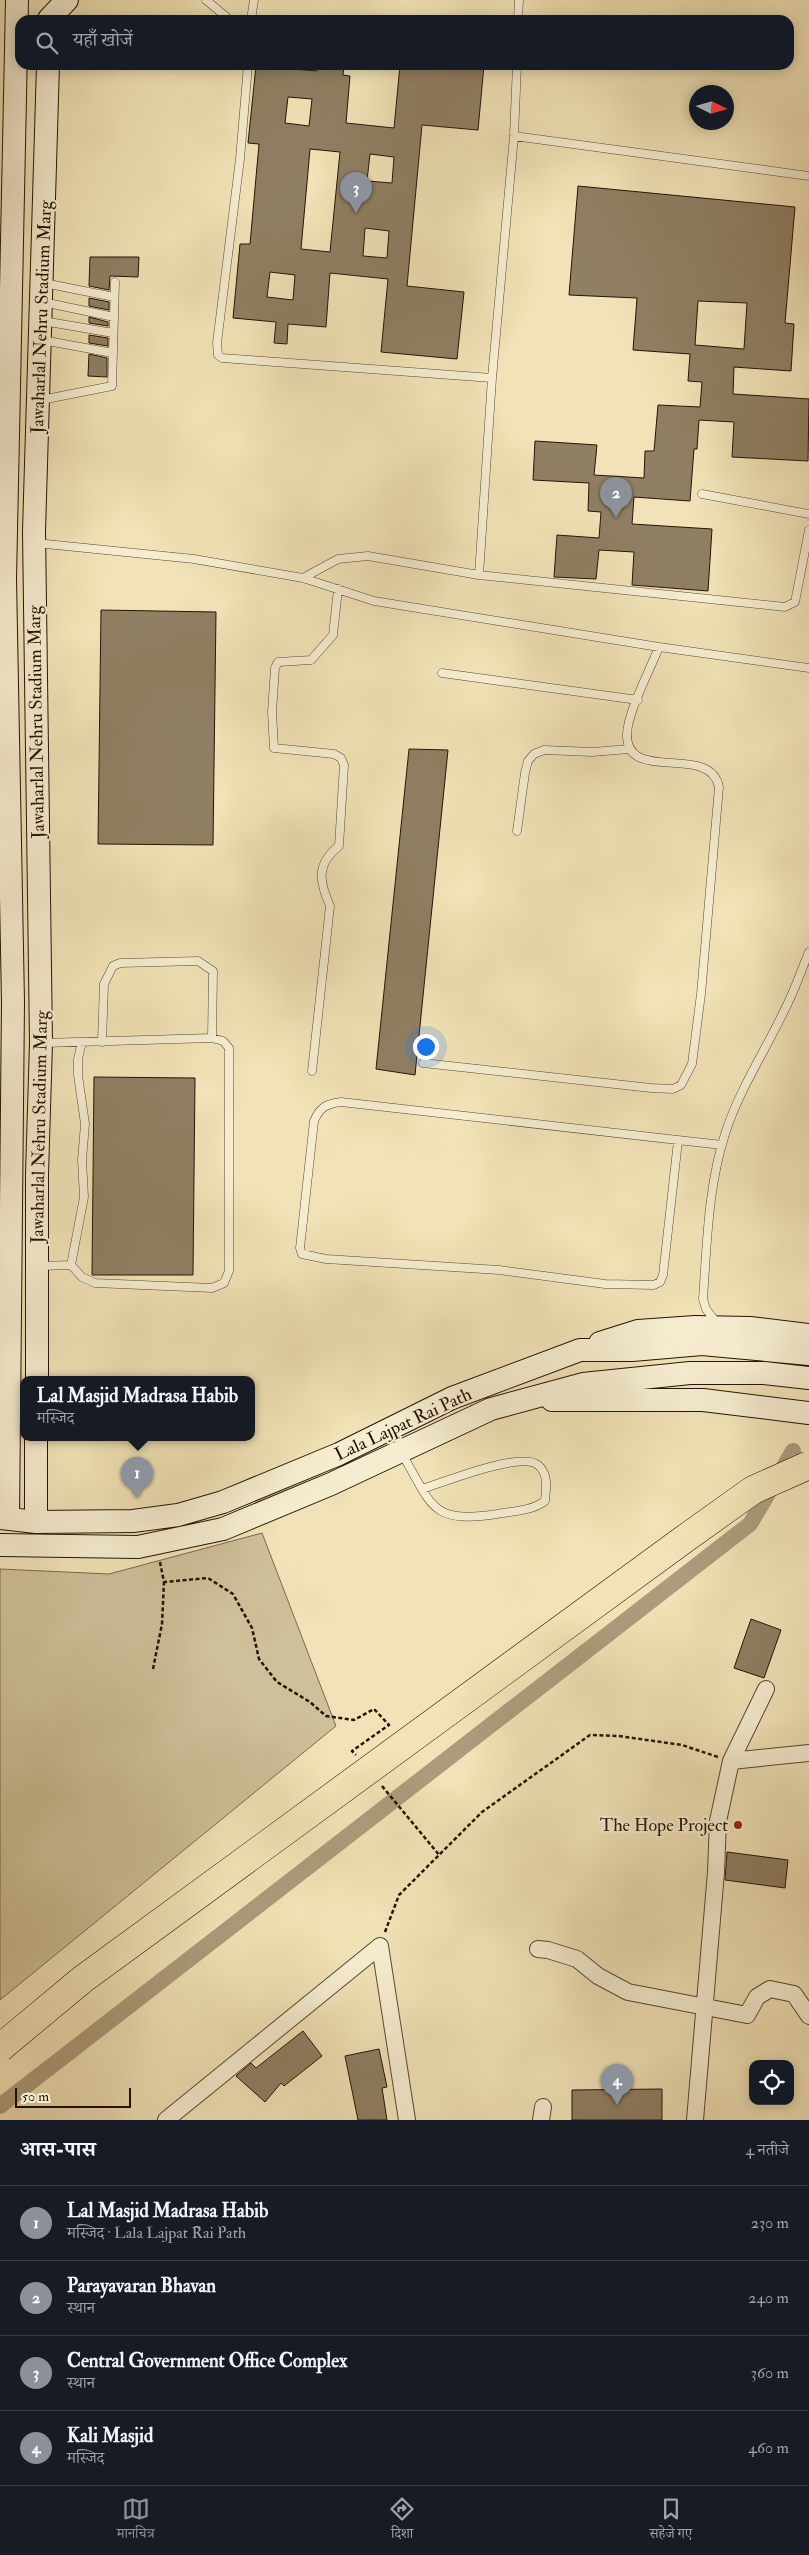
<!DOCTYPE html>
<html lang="hi">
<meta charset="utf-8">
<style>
body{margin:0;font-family:"IM FELL Double Pica","Noto Serif Devanagari",serif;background:#20242c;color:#f1f3f6}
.controls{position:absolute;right:15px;bottom:15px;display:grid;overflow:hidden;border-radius:10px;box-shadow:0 2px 12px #0003}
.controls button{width:45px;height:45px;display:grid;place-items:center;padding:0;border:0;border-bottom:1px solid #363941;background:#171b24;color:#f1f3f6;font:25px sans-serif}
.compass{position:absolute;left:689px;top:85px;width:45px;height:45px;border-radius:50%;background:#171b24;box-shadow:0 2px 12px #0003;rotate:95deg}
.scale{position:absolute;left:15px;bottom:12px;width:116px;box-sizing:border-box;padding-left:5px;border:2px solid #251308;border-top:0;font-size:14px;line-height:18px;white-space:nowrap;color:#251308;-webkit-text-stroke:4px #f6edd0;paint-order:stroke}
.you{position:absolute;left:425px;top:1046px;width:18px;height:18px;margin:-12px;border:4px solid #fff;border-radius:50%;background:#1a73e8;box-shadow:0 0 0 8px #1a73e833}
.badge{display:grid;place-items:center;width:32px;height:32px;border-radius:50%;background:#8c9099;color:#fff;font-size:16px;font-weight:700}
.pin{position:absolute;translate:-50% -41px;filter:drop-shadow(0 1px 2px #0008)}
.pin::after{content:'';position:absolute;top:26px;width:18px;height:15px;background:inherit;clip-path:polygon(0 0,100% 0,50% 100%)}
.popup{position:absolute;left:20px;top:1376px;width:235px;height:65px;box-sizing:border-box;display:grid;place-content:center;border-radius:10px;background:#171b24;filter:drop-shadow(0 1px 4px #0005);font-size:16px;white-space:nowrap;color:#9ea1a6}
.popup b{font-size:19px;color:#f1f3f6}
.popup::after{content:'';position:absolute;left:50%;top:100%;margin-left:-10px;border:10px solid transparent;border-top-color:#171b24}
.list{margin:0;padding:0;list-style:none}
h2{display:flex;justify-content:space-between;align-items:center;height:65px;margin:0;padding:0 20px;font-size:21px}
h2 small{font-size:16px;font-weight:400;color:#9ea1a6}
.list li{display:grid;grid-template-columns:32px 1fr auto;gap:15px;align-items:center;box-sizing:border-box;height:75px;padding:0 20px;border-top:1px solid #363941}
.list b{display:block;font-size:19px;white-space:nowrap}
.list p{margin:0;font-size:16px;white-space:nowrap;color:#9ea1a6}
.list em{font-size:16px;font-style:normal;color:#9ea1a6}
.icon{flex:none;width:28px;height:28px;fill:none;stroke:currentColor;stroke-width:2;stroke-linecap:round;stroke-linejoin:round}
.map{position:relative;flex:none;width:809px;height:2120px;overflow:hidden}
.search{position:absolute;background:#171b24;box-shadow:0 2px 12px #0003;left:15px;right:15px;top:15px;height:55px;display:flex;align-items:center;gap:12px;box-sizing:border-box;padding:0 18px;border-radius:15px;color:#9ea1a6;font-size:19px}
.sheet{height:365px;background:#171b24}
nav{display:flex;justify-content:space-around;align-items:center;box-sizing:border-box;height:70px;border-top:1px solid #363941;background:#171b24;font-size:14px;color:#9ea1a6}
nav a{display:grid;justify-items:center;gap:2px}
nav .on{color:#8c9099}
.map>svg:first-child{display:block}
.green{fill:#cec099;stroke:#7a6a50}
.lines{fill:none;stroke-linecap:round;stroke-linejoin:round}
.canal{stroke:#ac9c7c;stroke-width:16}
.building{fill:#8f7f63;stroke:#251308;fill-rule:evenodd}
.lane-casing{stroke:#584734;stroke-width:9}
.street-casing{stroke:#584734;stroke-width:18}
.secondary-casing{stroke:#251308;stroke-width:24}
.path{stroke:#251308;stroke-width:2.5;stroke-dasharray:4 2.5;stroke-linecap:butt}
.lane{stroke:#f6edd0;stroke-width:8}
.street{stroke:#f6edd0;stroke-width:16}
.secondary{stroke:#f6edd0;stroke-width:22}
.highway-bridge-casing{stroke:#251308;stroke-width:29;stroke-linecap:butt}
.highway-bridge{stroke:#f1e3b7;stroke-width:28}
.poi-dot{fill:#8f2418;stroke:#f6edd0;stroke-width:2}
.labels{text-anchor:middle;stroke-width:4.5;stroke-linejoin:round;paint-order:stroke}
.street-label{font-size:18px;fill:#251308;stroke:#f6edd0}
.poi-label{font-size:18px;fill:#251308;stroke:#f6edd0;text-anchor:end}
</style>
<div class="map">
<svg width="809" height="2120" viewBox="0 0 809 2120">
<rect width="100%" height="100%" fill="#f1e3b7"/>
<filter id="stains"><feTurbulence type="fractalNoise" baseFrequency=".004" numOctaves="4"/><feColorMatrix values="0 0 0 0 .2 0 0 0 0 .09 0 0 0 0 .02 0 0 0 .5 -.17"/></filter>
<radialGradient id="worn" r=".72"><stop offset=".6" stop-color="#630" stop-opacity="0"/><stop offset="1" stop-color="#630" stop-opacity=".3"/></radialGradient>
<path class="green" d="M262 1533 336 1726 0 2000V1569L109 1574Z"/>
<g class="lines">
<path class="canal" d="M0 2106 750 1524 793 1451"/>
</g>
<path class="building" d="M317 65H344L343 75 350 76 346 123 394 128 400 65H484L478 130 422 125 407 286 464 292 457 359 381 352 388 279 330 273 326 327 288 324 287 344 274 343 276 322 233 318 240 244H250L259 144 248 143 256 66 317 71ZM288 97 312 99 309 126 285 123ZM310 149 340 152 330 252 301 249ZM370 154 394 157 392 183 367 181ZM365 228 389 231 387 258 363 256ZM270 272 295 275 293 300 267 297Z
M578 186 795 207 785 323 794 324 791 371 734 367 733 394 809 399 808 461 732 457 734 422 699 420 697 449H694L690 501 634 497 632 524 712 529 708 591 632 585 634 552 599 550 596 579 554 577 557 535 599 538 601 512 588 511 589 483 533 480 535 441 597 445 594 475 644 478 645 451H654L658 405 700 407 702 382 688 381 690 354 633 350 637 298 569 295ZM698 301 747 303 744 349 695 345Z
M90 257H139L138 277 110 276 109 290 89 286Z
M89 298 109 302V310L89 306Z
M89 317 108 322V326L89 323Z
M89 335 108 338V346L89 343Z
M89 354 107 358V377L88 376Z
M101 610 216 612 213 845 98 844Z
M409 749 448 750 415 1075 376 1069Z
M94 1077 195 1078 193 1275H92Z
M751 1619 781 1630 764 1678 734 1668Z
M727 1852 788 1860 785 1888 725 1880Z
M303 2031 322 2056 284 2086 281 2083 265 2102 236 2076 251 2063 256 2068Z
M379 2049 387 2087 382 2088 387 2120H358L345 2056Z
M662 2089V2120H572V2090Z"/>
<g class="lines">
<g class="lane-casing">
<path id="lane" d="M206 0 230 20
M251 20 254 0
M518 20 519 0
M248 65 240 159 217 343 218 355 222 358 492 378
M514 136 809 176
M44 283 114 297
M43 302 114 317
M43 321 113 333
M42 340 113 353
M41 400 112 386 115 282
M702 494 809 514
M36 543 194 559 303 578 374 601 659 647 809 668
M479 575 492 378 514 136 517 65
M303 578 338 559 368 556 479 575 785 607 795 602 809 530
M442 673 638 700
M517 831 525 773 528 761 534 754 544 750 592 752 629 749
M102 1042 104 984 113 966 120 963 198 961 213 971 212 1038
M423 1063 651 1088 673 1089 681 1085 692 1064 701 994 719 787C710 742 626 785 627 734 628 711 650 670 659 647
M312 1071 330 906C319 881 316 864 339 846L344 765 341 758 334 754 274 748 272 712 275 668 278 662 311 660 333 635 338 589
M678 1141 663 1275 660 1282 654 1285 605 1284 499 1270 326 1259 302 1254 300 1248 314 1121C320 1107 326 1104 341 1102L722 1145
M71 1265 84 1197 82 1160 85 1124 78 1075V1059L82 1042
M40 1266 71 1265 82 1277 95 1283 212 1288 224 1283 229 1271V1048L223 1041 212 1038 43 1043
M716 1322 706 1309 703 1299C707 1243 708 1185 726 1131 740 1089 765 1051 784 1011 794 992 801 971 809 952
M402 1454C433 1506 430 1524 497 1514 514 1511 531 1511 545 1501 546 1489 549 1474 538 1465 521 1451 444 1482 422 1489"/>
</g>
<g class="street-casing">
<path id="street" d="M731 1761 809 1753
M538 1949 548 1950 577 1959 598 1976 628 1992 747 2015 757 1997 770 1989 794 1994 809 2016
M166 2120 380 1946 407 2120
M541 2120 543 2107
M695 2120 716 1872 718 1821 731 1761 766 1689"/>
</g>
<g class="secondary-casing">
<path id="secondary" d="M49 19 67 0
M600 1343 638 1331 695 1327 750 1328 809 1335
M37 1379V1174L41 1043 34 531 48 65
M552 1400H703L809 1413
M0 1518 36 1522 133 1521 178 1515 223 1502 339 1454 452 1398 580 1350H632L702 1344 809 1354
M8 1518 13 1002 5 579 17 0
M36 1522V1437
M0 1545 138 1547 223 1529 331 1484 491 1409 583 1384 690 1373H764L809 1378"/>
</g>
<path class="path" d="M160 1562 164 1582 208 1578 233 1594 252 1628 259 1659 277 1682 310 1702 326 1716 354 1720 374 1709 389 1725 352 1751 356 1755
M153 1669 162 1624 164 1582
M382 1786 440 1856
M385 1932 399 1895 482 1812 590 1735 619 1736 682 1745 718 1757"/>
<use href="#lane" class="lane"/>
<use href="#street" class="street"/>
<use href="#secondary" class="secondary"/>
<g class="highway-bridge-casing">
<path id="highway-bridge" d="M0 2048 83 1979 683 1540 753 1490 809 1465"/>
</g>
<use href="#highway-bridge" class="highway-bridge"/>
</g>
<circle class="poi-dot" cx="738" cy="1825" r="5"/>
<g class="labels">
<g class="street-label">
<text transform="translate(41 317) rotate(-88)" y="6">Jawaharlal Nehru Stadium Marg</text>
<text transform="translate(36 722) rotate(-91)" y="6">Jawaharlal Nehru Stadium Marg</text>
<text transform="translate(39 1127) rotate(-89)" y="6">Jawaharlal Nehru Stadium Marg</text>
<text transform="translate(403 1424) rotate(-25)" y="6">Lala Lajpat Rai Path</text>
</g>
<g class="poi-label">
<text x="728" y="1831">The Hope Project</text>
</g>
</g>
<rect width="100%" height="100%" filter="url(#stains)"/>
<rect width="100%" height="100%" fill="url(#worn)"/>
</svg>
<div class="controls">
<button><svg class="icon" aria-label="locate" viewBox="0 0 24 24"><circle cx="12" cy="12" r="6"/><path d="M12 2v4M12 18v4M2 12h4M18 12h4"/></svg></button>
</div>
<svg class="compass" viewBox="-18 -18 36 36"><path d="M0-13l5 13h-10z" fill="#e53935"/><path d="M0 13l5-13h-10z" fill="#9ea1a6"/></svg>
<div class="scale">50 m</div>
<div class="you"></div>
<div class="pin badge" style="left:137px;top:1498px">1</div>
<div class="popup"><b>Lal Masjid Madrasa Habib</b>मस्जिद</div>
<div class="pin badge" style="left:616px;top:518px">2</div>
<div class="pin badge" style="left:356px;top:213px">3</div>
<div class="pin badge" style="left:617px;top:2105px">4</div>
<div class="search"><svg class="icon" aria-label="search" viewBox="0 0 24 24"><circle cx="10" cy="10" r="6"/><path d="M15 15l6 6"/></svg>यहाँ खोजें</div>
</div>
<section class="sheet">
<h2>आस-पास<small>4 नतीजे</small></h2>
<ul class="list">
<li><span class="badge">1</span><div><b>Lal Masjid Madrasa Habib</b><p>मस्जिद · Lala Lajpat Rai Path</p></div><em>230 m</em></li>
<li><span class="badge">2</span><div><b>Parayavaran Bhavan</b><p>स्थान</p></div><em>240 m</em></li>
<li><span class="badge">3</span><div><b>Central Government Office Complex</b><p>स्थान</p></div><em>360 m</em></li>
<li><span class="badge">4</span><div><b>Kali Masjid</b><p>मस्जिद</p></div><em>460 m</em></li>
</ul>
</section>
<nav>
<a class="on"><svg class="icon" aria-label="map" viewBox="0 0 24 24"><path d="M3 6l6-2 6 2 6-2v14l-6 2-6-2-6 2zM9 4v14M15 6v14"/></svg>मानचित्र</a>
<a><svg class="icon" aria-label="directions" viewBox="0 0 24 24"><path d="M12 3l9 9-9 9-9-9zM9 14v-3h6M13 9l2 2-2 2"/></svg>दिशा</a>
<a><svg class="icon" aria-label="saved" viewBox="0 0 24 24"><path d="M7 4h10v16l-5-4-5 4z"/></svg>सहेजे गए</a>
</nav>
